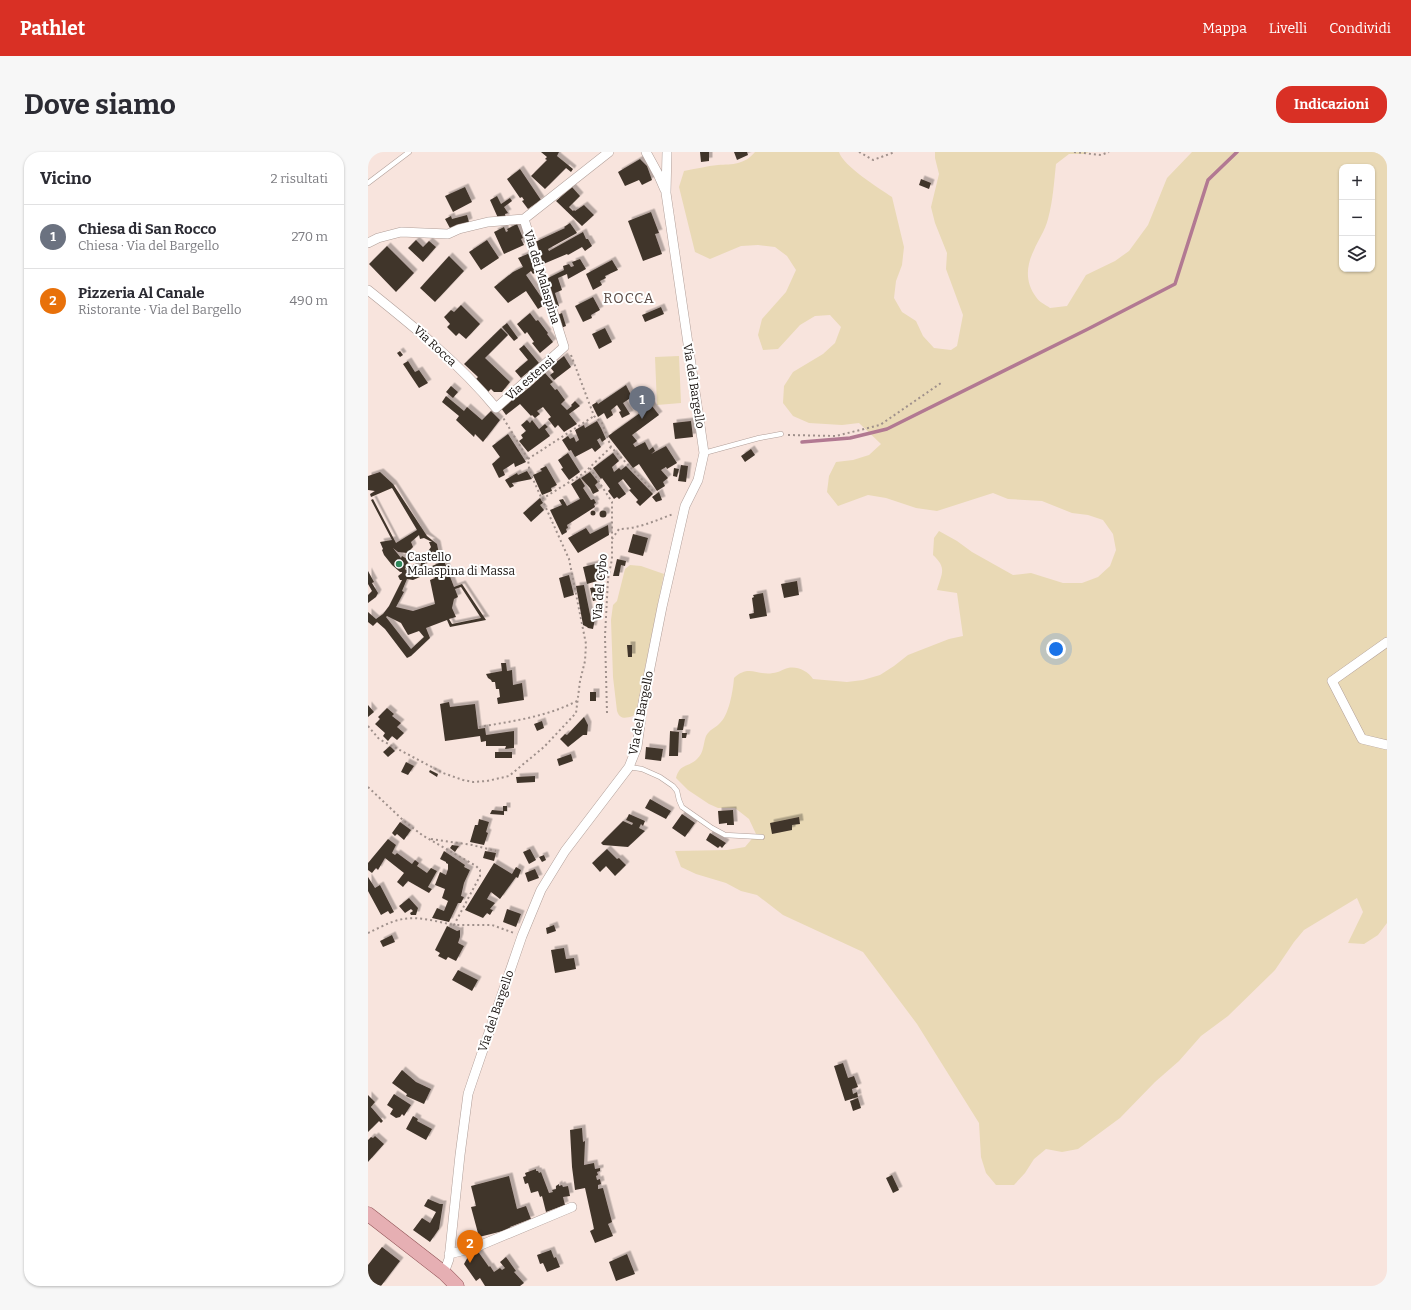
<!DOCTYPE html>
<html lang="it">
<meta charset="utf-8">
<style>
body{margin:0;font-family:Bitter,serif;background:#f7f7f7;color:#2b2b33}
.controls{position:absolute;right:12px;top:12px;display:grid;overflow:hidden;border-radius:8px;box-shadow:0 1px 3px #0004}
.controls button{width:36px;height:36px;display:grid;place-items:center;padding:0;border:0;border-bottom:1px solid #e1e1e2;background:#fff;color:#2b2b33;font:20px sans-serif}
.you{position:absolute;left:688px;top:497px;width:14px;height:14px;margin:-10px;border:3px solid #fff;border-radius:50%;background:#1a73e8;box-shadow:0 0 0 6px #1a73e833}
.badge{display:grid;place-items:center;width:26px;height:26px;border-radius:50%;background:#d93025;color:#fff;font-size:13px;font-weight:700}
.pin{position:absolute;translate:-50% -33px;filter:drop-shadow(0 1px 2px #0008)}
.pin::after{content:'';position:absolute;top:21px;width:14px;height:12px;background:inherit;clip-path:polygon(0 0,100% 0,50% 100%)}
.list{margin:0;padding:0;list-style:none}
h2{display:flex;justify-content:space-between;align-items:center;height:52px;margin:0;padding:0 16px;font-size:17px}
h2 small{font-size:13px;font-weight:400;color:#7c7c81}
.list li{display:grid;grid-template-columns:26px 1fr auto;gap:12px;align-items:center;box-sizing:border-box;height:64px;padding:0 16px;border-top:1px solid #e1e1e2}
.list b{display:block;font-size:15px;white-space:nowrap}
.list p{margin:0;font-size:13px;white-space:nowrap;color:#7c7c81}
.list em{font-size:13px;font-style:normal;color:#7c7c81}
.icon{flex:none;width:22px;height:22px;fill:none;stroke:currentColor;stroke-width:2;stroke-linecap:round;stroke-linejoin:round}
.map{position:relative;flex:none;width:1019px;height:1134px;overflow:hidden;border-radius:16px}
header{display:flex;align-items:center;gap:24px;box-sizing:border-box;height:56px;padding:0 20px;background:#d93025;color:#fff}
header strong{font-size:19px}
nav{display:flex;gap:22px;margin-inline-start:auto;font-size:14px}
.intro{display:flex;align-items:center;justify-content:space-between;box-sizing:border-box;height:96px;padding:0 24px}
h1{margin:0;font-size:28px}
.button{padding:10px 18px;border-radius:16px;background:#d93025;color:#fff;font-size:14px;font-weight:700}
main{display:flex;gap:24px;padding:0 24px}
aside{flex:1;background:#fff;border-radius:16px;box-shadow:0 1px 3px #0004}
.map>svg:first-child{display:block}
.green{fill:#e9d9b5;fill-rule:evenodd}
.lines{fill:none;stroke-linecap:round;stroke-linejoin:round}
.stream{stroke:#b27992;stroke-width:3.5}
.building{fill:#41352b;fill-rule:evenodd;filter:url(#shadow)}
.lane-casing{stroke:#b19f99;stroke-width:5.5}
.street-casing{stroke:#b19f99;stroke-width:10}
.primary-casing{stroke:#925558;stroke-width:15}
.path{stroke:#9f908b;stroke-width:2;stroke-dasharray:2 3;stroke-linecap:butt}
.lane{stroke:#fff;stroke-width:4.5}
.street{stroke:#fff;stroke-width:9}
.primary{stroke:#e6afb3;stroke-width:14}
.poi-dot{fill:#30875b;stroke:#fff;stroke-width:1.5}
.labels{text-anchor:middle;stroke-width:4;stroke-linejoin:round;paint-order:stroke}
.street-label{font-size:12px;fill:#16100d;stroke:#fff}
.poi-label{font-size:12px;fill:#16100d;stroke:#fff;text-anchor:start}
.quarter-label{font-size:14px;letter-spacing:1px;fill:#5b4b45;stroke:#fff}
</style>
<header>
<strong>Pathlet</strong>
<nav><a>Mappa</a><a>Livelli</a><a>Condividi</a></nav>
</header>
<div class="intro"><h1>Dove siamo</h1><a class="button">Indicazioni</a></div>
<main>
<aside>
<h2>Vicino<small>2 risultati</small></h2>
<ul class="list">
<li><span class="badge" style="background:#6b7280">1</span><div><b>Chiesa di San Rocco</b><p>Chiesa · Via del Bargello</p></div><em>270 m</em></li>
<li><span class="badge" style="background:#e8710a">2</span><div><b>Pizzeria Al Canale</b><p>Ristorante · Via del Bargello</p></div><em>490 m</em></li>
</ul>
</aside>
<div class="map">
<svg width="1019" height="1134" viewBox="0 0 1019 1134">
<defs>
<filter id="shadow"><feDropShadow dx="3.5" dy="-3.5" stdDeviation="0" flood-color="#0004"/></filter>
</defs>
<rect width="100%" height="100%" fill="#f8e4dd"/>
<path class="green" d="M387 0H471C475 14 511 36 524 45L536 95 534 113 528 129 526 146 534 160 548 169 555 184 566 196 583 198 589 194 595 163 578 117 579 101 567 71 563 55 571 22 567 6V0H721L717 2H701L688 12C686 30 685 49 680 67 677 79 670 88 666 98 658 114 657 130 668 145 671 150 678 153 682 156L699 154 718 123 747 109 761 99 780 73 799 26 824 0H1019V771L1010 783 996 792 980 791 995 760 989 746 936 778 926 790 907 818 860 864 833 884 811 909 787 930 752 966 710 997 694 1000 678 997 666 1007 657 1021 646 1033H628L618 1021 613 1005 611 971 549 872 495 800 415 763 389 743 373 739 358 731 328 722 313 715 307 699 359 698 377 695 388 682 381 667 367 656H350L341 652 320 638 308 626C312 611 320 616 329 607 336 601 335 592 338 584 341 578 347 576 351 572 361 564 365 539 366 526 381 512 389 524 405 521 410 521 415 517 420 516 429 514 440 519 445 527L479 530 495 528 512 523 526 514 540 503 581 487 595 484 589 441 569 438C574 421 579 416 565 403L566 386 571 379 589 389 604 400 645 423 663 421 695 431H714L730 425 742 414 748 398 745 382 735 368 720 363 704 361 674 349 640 347 625 341 569 359 548 356 518 346 500 343 470 354 459 340 461 324 468 310 485 308 501 303 513 292 491 271 474 273 441 271 425 264 415 251 416 234 425 220 455 202 467 191 473 175 462 163 447 164 432 173 410 197 395 198 390 183 394 167 418 140 428 118 419 104 407 95 390 93 373 94 342 107 327 100 311 35 316 19C327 17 339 14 350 13 365 12 376 13 387 0ZM974 15H1004V117H974Z
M311 204 313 251 289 253 287 205Z
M262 413 273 414 296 422 268 560 265 564C258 566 252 568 249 559L245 525 243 468 245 453 249 449 257 417Z"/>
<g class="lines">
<path class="stream" d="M434 290 482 286 519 277 720 177 807 132 840 28 869 0"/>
</g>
<path class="building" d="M173 0H191L189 4 205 17 203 20 198 16 177 37 163 24 179 8 177 7 179 5Z
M332 0H341V9L333 10Z
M366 0H379L380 3 369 8Z
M272 7 279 14 284 28 274 33 271 28 257 34 250 20Z
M152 17 173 48 160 57 154 49 156 48 154 45 152 46 139 27Z
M553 27 563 31 561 37 551 33Z
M97 35 104 50 85 60 77 44Z
M204 35 212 44 201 55 205 59 206 58 207 59 216 53 226 63 214 74 188 49Z
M129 44 133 52 142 46 144 49 136 55 140 61 137 62 138 66H130L122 48Z
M283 60 291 81 287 82 294 102 275 109 260 69Z
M99 63 101 70 83 78 77 67 83 64 84 67Z
M202 71 209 81 180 97 181 99 215 80 218 87H220L224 94 217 99 214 95 200 103 199 102 173 113 167 90 197 76 196 75Z
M149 72 155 86 153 87 156 93 136 102 126 80 136 75 138 80 140 79 139 77Z
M48 88 55 95 61 89 68 95 55 110 40 96Z
M119 88 131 106 113 118 101 100Z
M19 94 46 121 28 140 1 112Z
M162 101 165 103 169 120 165 122 163 119 158 123 178 152 170 157 158 139 140 151 126 135 145 120 155 115 150 106Z
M81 104 96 119 67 150 52 136Z
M212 107 218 117 200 127 199 122 190 126 194 138 187 141 191 154 186 156 178 127 196 118 195 114 201 112 203 115 206 114 204 110Z
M244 108 250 118 237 124 238 126 232 129 234 133 225 138 218 122Z
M225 145 232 158 223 163 224 166 215 170 207 154Z
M93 153 112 172 98 187 91 181 88 184 79 175 82 172 76 165 83 158 86 160Z
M293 155 296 162 277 170 274 163Z
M162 161 168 169 170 168 180 181 179 182 185 190 172 201 164 191 166 190 159 180 157 182 149 172Z
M194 161 198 174 193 176 189 163Z
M139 171 150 186 146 189 134 175Z
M133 176 140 183 117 206 142 230 134 240H126L123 237 120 240 107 228 110 225 96 212Z
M237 176 244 190 231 197 224 182Z
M156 193 171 211 153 226 147 219 160 208 151 197Z
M32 199 35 203 32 205 29 201Z
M196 204 203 215 186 228 182 223 186 220 182 215Z
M40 209 47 220 51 218 60 231 51 236 35 212Z
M177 221 185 230 182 232 187 238 189 237 197 248 193 252 199 258 204 254 203 253 207 249 212 254 201 262 209 272 196 280 190 273 187 276 180 267 183 265 175 255 169 259 172 262 167 266 164 263 163 264 152 252 138 263 133 256 148 244 149 245 162 235Z
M258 233 264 245 255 251 262 262 254 266 251 260 253 259 249 253 243 258 245 263 239 267 236 261 230 265 224 253 229 250 230 252Z
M83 234 90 240 85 246 78 240Z
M78 244 96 259 99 255 114 268 123 259 132 268 115 290 107 282 106 285 88 268 91 264 74 250Z
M277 245 291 263 264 283 269 289 265 292 267 295 277 290 281 298 285 295 287 299 283 302 298 294 309 311 299 317 298 315 293 318 300 326 295 330 297 334 289 339 271 312 265 316 240 284 272 261 266 253Z
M159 268 162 271 164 268 171 277 177 272 180 275 177 277 182 284 160 300 151 289 155 286 153 283 158 279 153 273Z
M229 269 233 276 238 287 234 290 232 286 229 288 233 295 227 300 224 296 207 305 203 298 201 299 194 288 200 284 202 287 206 285 208 290 211 288 207 278 216 273 217 276Z
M323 269 325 285 307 287 305 271Z
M140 282 158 310 147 315 146 311 143 313 135 318 137 323 131 326 124 312 132 305 124 294Z
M383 297 387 303 377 310 373 304Z
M200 301 212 320 201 328 193 317 195 316 190 308Z
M245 301 251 309 244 315 246 320 251 316 253 318 258 314 285 342 272 354 268 350 270 348 261 338 263 337 255 327 250 331 258 342 251 347 249 345 246 347 240 339 242 337 234 326 233 327 225 316Z
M313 313 320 314 318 330 310 329Z
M178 314 189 333 183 336 184 339 174 343 165 323 174 319 172 317Z
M306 316 311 317 309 325 305 324Z
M159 319 164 327 144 331 146 334 142 336 137 328 149 321 150 323Z
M12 320 25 332 59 384 69 392 72 407 75 406 86 435 94 432 118 468 82 475 79 468 58 476 62 486 43 504 39 506 17 477 9 470 5 474 0 470V460L8 467 15 462 21 454 34 428H32L30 424 34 421V420H32L24 413 16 403 14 398 15 397 12 390 24 388 3 348 5 347 28 391 49 378 24 336 3 345 2 342 7 339 0 338V324ZM51 383 52 387 56 386 64 390H61L63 395 54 408 52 415 46 412 42 418H38L37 417 41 408 34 404 33 406 25 396 30 400 39 401 45 395 43 390ZM65 399 71 411 64 414 67 426 62 428 67 452 45 459 28 455 36 440 34 439 39 427 45 428 52 425 58 408ZM93 435 113 466 84 472 81 467 88 465 84 456 86 447 90 445 87 437ZM19 464 33 471 40 483 51 479 56 485 43 497 18 465Z
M222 320 230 330 227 333 231 339 225 342 222 336 213 326Z
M212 326 217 334 215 336 223 348 226 347 228 351 226 352 227 355 199 373 200 376 198 377 199 380 194 383 182 358 194 353 191 348 195 347 199 354 212 347 203 332Z
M291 340 294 348 288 350 284 345Z
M172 346 175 351 172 353 176 358 163 370 155 361Z
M231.5 362a3.5 3.5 0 1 1 7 0a3.5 3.5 0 1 1-7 0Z
M222.5 361a2.5 2.5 0 1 1 5 0a2.5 2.5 0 1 1-5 0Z
M240 373 241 383 210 401 200 386 218 376 222 382Z
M265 382 280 386 275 404 260 400Z
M249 407 258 409 257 414 253 413 251 424H245Z
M231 411 236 427 219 432 215 415Z
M0 419 6 430 4 431 10 441 8 445 0 451V443L4 439 0 432Z
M201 423 206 443 196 446 191 426Z
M429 429 431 443 416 446 413 432Z
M216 433 223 467H227L225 477 220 476 219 475 215 473 208 434Z
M227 435 229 448 225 449 222 436Z
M395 441 399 464 382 467 381 462 386 461 384 446 386 445 385 443Z
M259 493H264V505H260Z
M133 511H138L139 519 144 518 145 533 154 531 156 548 130 552 129 546 132 545 131 537H128L127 530H124L123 528 120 526 118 522 134 519Z
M222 540H228V549H222Z
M81 550 82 555 107 552 110 577 117 576 118 583 146 579V596L137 597 138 594H118V589L113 590 112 584 77 589 72 552Z
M0 553 6 560 0 565Z
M19 556 26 562 24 564 33 571 29 575 36 581 29 588 24 584 20 589 15 584 17 581 7 572 12 567 10 565Z
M216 565 220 573 219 583H215L200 595 192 587 197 582 199 583Z
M311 567H317L315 578H309Z
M174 569 176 576 169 579 166 572Z
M302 579 311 580 310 604H301Z
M314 581H319L318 586H314Z
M22 594 27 599 20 605 15 600Z
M278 595 295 597 293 609 277 607Z
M127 600H144V606H127Z
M203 602 205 609 191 614 189 607Z
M38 610 46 614 40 623 33 620Z
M62 618 70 622 69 625 61 620Z
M167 624V630L149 631 148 625Z
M282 647 303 659 298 667 277 656Z
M135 654H139V659H135Z
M124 658 136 659V663L122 662Z
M365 658 366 673H359V671L351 672 350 659Z
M261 662 277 669 275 674 273 672 271 676 277 679 260 695 235 693 233 691 255 669 264 673 265 671 258 668Z
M314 662 327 671 317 685 304 676Z
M431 665 432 672 424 673V678L404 682 402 671Z
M111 667 121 670 118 680 120 681 116 693 102 690 107 673H110Z
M32 670 43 678 36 688 29 682 27 684 24 681Z
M342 681 358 691 354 696 352 694 350 696 338 688Z
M20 687 28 693 24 701 27 703 29 701 44 712 47 708 51 711 49 714 59 721 63 716 69 719 60 735 64 737 61 741 40 729 35 735 29 730 36 721 17 706 10 718 8 716 4 721 0 718V711Z
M84 693 91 694 87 700 82 696Z
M162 697 168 708 161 712 155 700Z
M239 697 249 707 251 706 258 713 247 724 238 714 232 720 224 711Z
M76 699 97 713 96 715 102 718 96 731 93 744 96 745 93 751H90L81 770 64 766 69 756 76 759 80 749 74 746 77 737 67 733 72 720 78 723 80 717V712L78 711V710L72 707Z
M117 699 128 701 126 709 115 706Z
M176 703 178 708 174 710 171 705Z
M126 711 144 722 148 715 153 718 150 726 148 725 132 747 123 740 119 747 127 751 122 757 125 758 122 763 119 761 115 766 97 758Z
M167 717 171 726 160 730 157 721Z
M0 725 7 736 12 733 26 760 22 762 20 759 13 763 0 739Z
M41 746 50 756 48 763H43L42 761 45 759 43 757 37 761 31 754Z
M139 757 153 762 148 775 135 770Z
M186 773 188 779 179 782 178 776Z
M79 774 89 779 92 778V785L90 791 96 794 88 809 80 805 78 808 70 804 72 801 67 798Z
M24 783 27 790 15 795 12 789Z
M196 796 198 807 206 806 208 817 187 821 183 798Z
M90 818 110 828 104 839 84 828Z
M475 911 480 926 486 924 490 935 484 937 485 942 489 940 490 945 477 949 466 914Z
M34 918 48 930 63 937 56 952 38 944 39 942 24 931Z
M26 942 43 953 36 964 34 962 32 965 28 966 22 962 25 957 19 953Z
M0 943 7 950 3 955 15 969 13 971 11 969 0 980Z
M490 946 493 956 485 959 482 949Z
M45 964 50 967 49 969 64 977 58 988 38 977Z
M214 976 215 990 217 989 216 1013 226 1011 227 1017 232 1016V1019L229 1020 230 1023 228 1024 229 1028 232 1027 233 1032 230 1033V1037L235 1036 244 1070 240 1072 245 1084 227 1091 222 1079 226 1077 217 1036 207 1038 204 1015 202 978Z
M7 984 16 992 0 1010V988L3 985 5 986Z
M168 1017V1019H170L171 1021 173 1020 181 1041 185 1040 184 1038 188 1037V1034L191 1032V1034L194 1033 195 1035 200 1034 202 1044 195 1045 197 1053 178 1060 174 1044 172 1045 170 1039 163 1041 160 1031 157 1032 155 1025 158 1024 157 1021Z
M524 1023 531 1038 525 1041 518 1026Z
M141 1024 149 1057 158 1054 163 1067 142 1075 143 1077 111 1085 103 1055 108 1054 103 1034Z
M60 1047 72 1052H75L71 1077 62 1090 45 1078 54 1066 62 1071 68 1060 56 1054Z
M14 1095 32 1109 13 1134H0V1113Z
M109 1098 121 1115 122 1114 126 1120 132 1116 134 1118 137 1116 132 1110 138 1105 148 1119 146 1120 156 1131 152 1134H117L112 1126 108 1129 96 1112 101 1103Z
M183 1098 186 1106 188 1105 192 1115 179 1120 175 1111 172 1112 169 1103Z
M259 1102 267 1122 248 1129 241 1110Z"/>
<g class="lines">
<g class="lane-casing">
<path id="lane" d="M0 31 41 0
M336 301 391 286 413 282
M261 615 274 617 292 625 305 634 309 639 311 648 314 655 344 676 357 683 394 685"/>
</g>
<g class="street-casing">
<path id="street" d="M278 0 290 22 297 38
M156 67 241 0
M0 91 10 86 33 80 80 82 91 77 120 70 156 67
M0 138C45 174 91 211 128 256L196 195 156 67
M1019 490 964 529 994 587 1019 593
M81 1102 106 1096 204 1055
M76 1121 81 1107 92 1003 100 942 104 930 154 784 173 738 197 699 261 615 269 595 275 551 294 455 317 354 330 328 336 301 298 41 299 0"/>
</g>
<g class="primary-casing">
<path id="primary" d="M0 1062 76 1121 89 1134"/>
</g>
<path class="path" d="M491 0 505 8 527 0
M706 0 733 3 741 0
M203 203 226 264 234 271 243 295 287 341
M420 283 468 284 512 273 573 231
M160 307 226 264
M222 316 244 350V407L240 427 237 484 239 561
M174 347 216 321 243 295
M244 387 251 377C269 377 287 369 305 362
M0 574 11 587 75 621 95 628 105 630 119 629 141 624 176 595 208 561 212 529 217 509 218 492 201 407 164 325 161 316 160 307 134 264
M111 575C145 569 178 565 209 549
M0 635 36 669 54 683 108 714 112 718V724L86 773H124L146 781
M63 687 104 693 128 699
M0 781C11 776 23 769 35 767 52 764 70 770 86 773"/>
<use href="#lane" class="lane"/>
<use href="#street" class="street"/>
<use href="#primary" class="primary"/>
</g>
<circle class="poi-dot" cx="31" cy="412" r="4"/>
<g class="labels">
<g class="street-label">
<text transform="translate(174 125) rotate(73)" y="4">Via dei Malaspina</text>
<text transform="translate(67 194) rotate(43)" y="4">Via Rocca</text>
<text transform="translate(162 226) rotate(-41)" y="4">Via estensi</text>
<text transform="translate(326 234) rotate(81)" y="4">Via del Bargello</text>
<text transform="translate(232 435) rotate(-85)" y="4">Via del Cybo</text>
<text transform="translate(273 561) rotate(-79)" y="4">Via del Bargello</text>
<text transform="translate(128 859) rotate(-71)" y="4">Via del Bargello</text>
</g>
<g class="poi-label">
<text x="39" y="409">Castello<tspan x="39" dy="14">Malaspina di Massa</tspan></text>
</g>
<g class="quarter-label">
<text x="261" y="151">ROCCA</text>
</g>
</g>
</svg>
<div class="controls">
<button>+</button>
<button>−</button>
<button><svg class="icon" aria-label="layers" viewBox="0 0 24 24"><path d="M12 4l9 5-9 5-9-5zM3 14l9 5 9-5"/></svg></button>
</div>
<div class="you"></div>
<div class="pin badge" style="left:274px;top:267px;background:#6b7280">1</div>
<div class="pin badge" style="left:102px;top:1111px;background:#e8710a">2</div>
</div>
</main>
